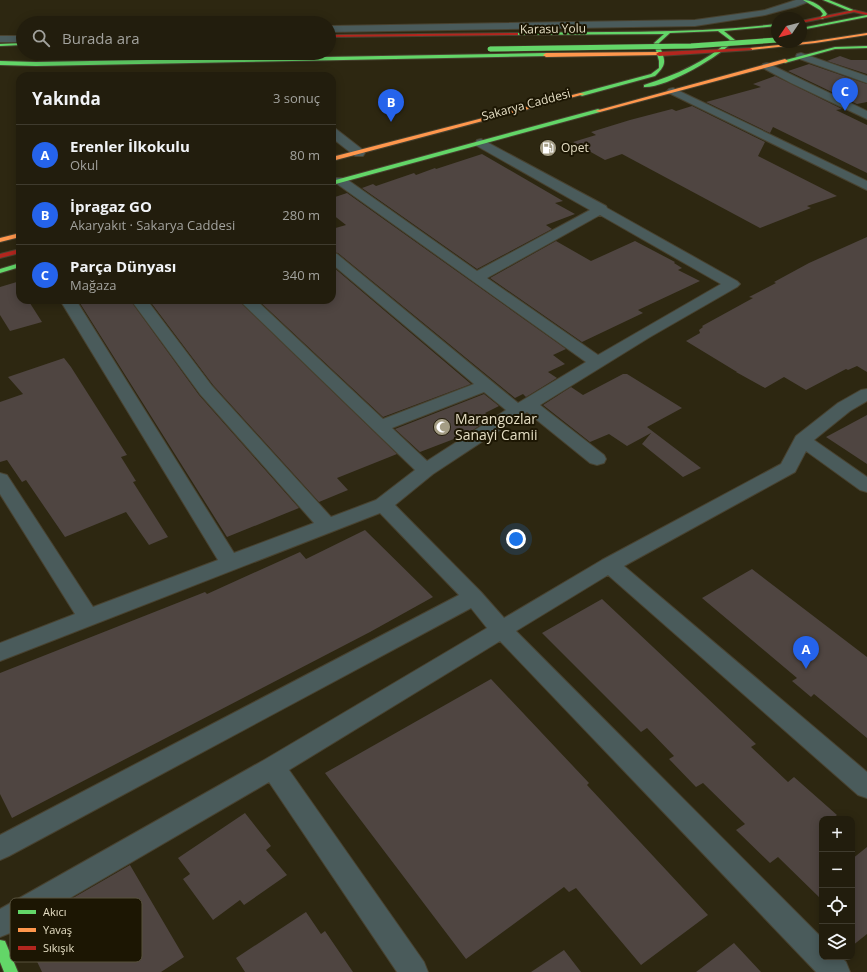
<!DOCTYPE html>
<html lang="tr">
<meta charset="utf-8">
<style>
body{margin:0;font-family:"Open Sans",sans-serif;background:#2a2616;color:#f1f3f6}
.controls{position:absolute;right:12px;bottom:12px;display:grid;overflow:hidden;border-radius:8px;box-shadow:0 2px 10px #0003}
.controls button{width:36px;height:36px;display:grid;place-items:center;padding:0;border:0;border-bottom:1px solid #3f3b2e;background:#221d0d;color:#f1f3f6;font:20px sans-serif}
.compass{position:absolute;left:771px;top:12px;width:36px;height:36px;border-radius:50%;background:#221d0d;box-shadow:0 2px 10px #0003;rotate:235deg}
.you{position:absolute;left:516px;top:539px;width:14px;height:14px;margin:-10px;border:3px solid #fff;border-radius:50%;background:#1a73e8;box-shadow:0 0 0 6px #1a73e833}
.badge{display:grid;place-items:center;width:26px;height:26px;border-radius:50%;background:#2563eb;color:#fff;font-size:13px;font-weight:700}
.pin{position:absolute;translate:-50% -33px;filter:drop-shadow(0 1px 2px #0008)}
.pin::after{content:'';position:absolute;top:21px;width:14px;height:12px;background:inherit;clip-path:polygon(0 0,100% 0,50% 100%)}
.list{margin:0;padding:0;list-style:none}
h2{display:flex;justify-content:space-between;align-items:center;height:52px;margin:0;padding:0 16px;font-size:17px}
h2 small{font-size:13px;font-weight:400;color:#a2a29d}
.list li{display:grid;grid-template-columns:26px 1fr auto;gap:12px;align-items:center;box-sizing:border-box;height:60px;padding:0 16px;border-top:1px solid #3f3b2e}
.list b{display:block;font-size:15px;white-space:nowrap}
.list p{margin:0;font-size:13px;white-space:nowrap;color:#a2a29d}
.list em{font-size:13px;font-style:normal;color:#a2a29d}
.icon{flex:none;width:22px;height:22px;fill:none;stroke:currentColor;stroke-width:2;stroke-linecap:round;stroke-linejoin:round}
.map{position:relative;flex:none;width:867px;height:972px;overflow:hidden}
.search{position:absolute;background:#221d0d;box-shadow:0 2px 10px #0003;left:16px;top:16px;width:320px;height:44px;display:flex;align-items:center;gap:10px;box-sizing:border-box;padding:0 14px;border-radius:22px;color:#a2a29d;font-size:15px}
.panel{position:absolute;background:#221d0d;box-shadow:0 2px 10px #0003;left:16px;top:72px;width:320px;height:232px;border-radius:12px}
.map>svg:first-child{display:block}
.building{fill:#4f4541}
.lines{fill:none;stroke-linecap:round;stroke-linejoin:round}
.street-casing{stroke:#484230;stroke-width:2}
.fast-casing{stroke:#484230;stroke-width:2}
.slow-casing{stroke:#484230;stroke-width:2}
.jam-casing{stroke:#484230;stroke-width:2}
.street{fill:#4a5b5b;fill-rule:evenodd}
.fast{fill:#63d668;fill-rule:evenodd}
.slow{fill:#ff974d;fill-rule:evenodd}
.jam{fill:#b3261e;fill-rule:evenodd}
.fast-bridge-casing{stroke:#484230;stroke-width:6;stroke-linecap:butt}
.fast-bridge{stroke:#63d668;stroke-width:5}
.labels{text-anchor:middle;stroke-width:4;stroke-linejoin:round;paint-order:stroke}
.far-street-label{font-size:12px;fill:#e4ddc3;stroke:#1c1603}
.far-poi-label{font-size:12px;fill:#e4ddc3;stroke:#1c1603;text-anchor:start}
.poi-label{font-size:14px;fill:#e4ddc3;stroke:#1c1603;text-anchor:start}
.key{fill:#1c1603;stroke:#58523d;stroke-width:1}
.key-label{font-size:11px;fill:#e4ddc3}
</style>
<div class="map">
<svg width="867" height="972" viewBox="0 0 867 972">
<rect width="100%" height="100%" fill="#2d2711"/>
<path class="building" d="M840 56 851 60H867V74L827 61Z
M809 64 867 84V102L857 104 788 71Z
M775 76 842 109 836 110 867 125V173L773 127 770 133 706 102 761 87 753 84Z
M692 106 765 142 758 156 837 196 807 206 811 208 760 228 622 154 605 160 573 142 596 135 591 132 630 120 672 109 676 111Z
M482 154 563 201 555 203 575 214 546 225 552 229 477 269 362 188 373 184 376 186 414 173 416 175 435 168 436 169Z
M347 193 566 349 553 355 565 364 548 372 557 378 526 397 523 394 515 398 338 253 332 252V229L346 225 332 214V198Z
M867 237V372L857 366 848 370 846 369 806 390 784 377 765 388 736 372H737L686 341 700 333 699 330 703 327 702 326 753 298 749 297 776 283 774 282 809 263Z
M556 241 591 261 635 241 675 262 674 263 682 268 678 270 700 281 638 310 643 313 582 342 490 278Z
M332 266 471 384 383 417 258 300H332Z
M20 281V300H28L42 322 10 331 0 315V287Z
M78 300H130L199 395 299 508 227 537Z
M149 300H238L397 454 337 478 348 490 319 502 213 385Z
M64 358 71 367 127 455 121 457 136 481 133 482 168 537 149 545 126 512 65 537 26 480 22 482 7 460 0 462V402L23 394 8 377Z
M623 374H627L682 408 647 427 701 468 683 477 642 444 651 433 627 446 609 434 590 442 543 405 571 387 583 395Z
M484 394 499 406 485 413 491 418 467 434 420 452 395 429Z
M867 415V464L826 437Z
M365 530 433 597 370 632 12 818 0 794V673L205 592 207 594 300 552 306 559Z
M752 569 867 657V738L814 694 811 697 792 681 797 678 702 598Z
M602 599 756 744 751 747 788 782 794 777 837 815 832 819H822V900L778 857 770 863 736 830 745 824 703 783 696 787 669 759 674 756 647 728 641 732 542 633Z
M491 679 589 783 587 785 708 915 641 965 576 888 569 892 564 887 466 959 325 773Z
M245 813 271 846 266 850 287 875 244 905 240 900 213 920 183 879 190 874 178 858Z
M867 847V934L852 946V859Z
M130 865 184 957 161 972H42L21 928Z
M306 912 321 934 325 931 353 972H245L236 958Z
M734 943 761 972H696Z
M564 950 581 972H531Z"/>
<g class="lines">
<g class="street-casing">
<path id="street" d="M796 0H810L808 2 795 7 765 15 695 26 329 32V26L695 20 765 10Z
M0 36H23V42H0Z
M801 53 867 76V83L797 58 796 56 797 54Z
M767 63 867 111V119L791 83 763 68 762 66 763 64Z
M673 88 867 181V190L669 93 667 91 669 89Z
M332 128 336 129 363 150 365 153 363 156H355L332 138Z
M481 139 606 206 607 208 737 281 740 284 737 287 650 337 540 405 604 455 606 459 604 463 597 465 590 463 527 412 433 474 395 505 481 592 504 618 602 560 781 464 796 436 838 403 861 390 867 389V401L850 411 814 440 867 477V492L860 490 806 451 795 472 624 566 867 772V798L858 795 608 575 516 631 822 938V957H841L846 962 850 972H816L500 641 289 770 424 962 428 972H397L269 782 10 933 0 937V909L264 760 487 628 471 608 9 856 0 860V835L459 595 380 513 0 661V643L75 614 0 494V473L7 475 93 607 218 560 60 300H76L234 553 314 523 200 394 131 300H147L212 386 331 517 376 500 415 470 239 300H256L383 419 474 384 332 264V253L337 254 518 403 586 362 333 181 335 178H345L477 271 590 210 477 146 475 143 477 140ZM600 215 721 284 598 355 487 278ZM484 392 506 410 427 461 392 428Z"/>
</g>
<g class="fast-casing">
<path id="fast" d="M803 0C812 0 822 6 827 14L823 19H819L823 14 820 10Z
M823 0H829L856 11 852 12Z
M867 15V17L801 30V28Z
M777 24V26L724 31 735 40C720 56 667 88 644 87V85C676 75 705 62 730 40L718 31 670 33 659 43C664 60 669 63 655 76L582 96 580 95V93L651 74 659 68V61L654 43 664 34 516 35 514 34 516 33C603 31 691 34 777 24Z
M23 43V45L0 46V44Z
M867 46V48L835 49 785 63 782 61 835 47Z
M546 53 548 54V56L36 66 0 65V61L36 62Z
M598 109 600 110V112L332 185V181Z
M20 263V267L0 273V269Z
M0 940 5 941 18 972H4L0 962Z"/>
</g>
<g class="slow-casing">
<path id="slow" d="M867 33V35L815 43 750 50 748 49 750 48 815 41Z
M659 52 662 54 661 55 546 57 543 55 546 53Z
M785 59 788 61 787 62 600 112 595 111Z
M580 93 585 94 332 161V157Z
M20 233V237L0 242V238Z"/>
</g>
<g class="jam-casing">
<path id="jam" d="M854 10 867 13V15L854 12 801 23V21Z
M518 33V35H516L329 37V35Z
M750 48 752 49V50L659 56 656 54 659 52Z
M20 249V253L0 258V254Z"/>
</g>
<use href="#street" class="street"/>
<use href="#fast" class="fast"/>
<use href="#slow" class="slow"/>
<use href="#jam" class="jam"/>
<g class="fast-bridge-casing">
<path id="fast-bridge" d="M490 49 691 46 777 40"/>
</g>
<use href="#fast-bridge" class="fast-bridge"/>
</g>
<defs>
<g id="fuel-disc" transform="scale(0.9)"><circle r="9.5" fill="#a49d85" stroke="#1c1603"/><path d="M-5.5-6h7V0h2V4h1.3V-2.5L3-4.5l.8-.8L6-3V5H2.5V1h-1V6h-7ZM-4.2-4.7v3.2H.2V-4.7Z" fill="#fff"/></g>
<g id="mosque-disc" transform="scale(0.9)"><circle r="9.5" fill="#a49d85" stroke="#1c1603"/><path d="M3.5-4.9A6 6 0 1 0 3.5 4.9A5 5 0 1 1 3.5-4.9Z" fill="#fff"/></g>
</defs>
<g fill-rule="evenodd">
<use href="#fuel-disc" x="548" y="148"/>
<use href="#mosque-disc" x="442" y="427"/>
</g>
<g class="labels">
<g class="far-street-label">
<text transform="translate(553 29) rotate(-1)" y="4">Karasu Yolu</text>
<text transform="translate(526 105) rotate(-15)" y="4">Sakarya Caddesi</text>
</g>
<g class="far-poi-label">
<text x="561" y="152">Opet</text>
</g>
<g class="poi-label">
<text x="455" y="424">Marangozlar<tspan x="455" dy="16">Sanayi Camii</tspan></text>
</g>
</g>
<rect x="10" y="898" width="132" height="64" rx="6" class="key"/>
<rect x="18" y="910" width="18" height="4" fill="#63d668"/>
<rect x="18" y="928" width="18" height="4" fill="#ff974d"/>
<rect x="18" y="946" width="18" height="4" fill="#b3261e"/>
<g class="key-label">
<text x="43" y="916">Akıcı</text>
<text x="43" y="934">Yavaş</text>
<text x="43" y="952">Sıkışık</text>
</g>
</svg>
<div class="controls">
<button>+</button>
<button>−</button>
<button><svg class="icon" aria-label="locate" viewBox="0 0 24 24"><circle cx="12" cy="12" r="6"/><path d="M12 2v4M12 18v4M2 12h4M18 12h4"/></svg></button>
<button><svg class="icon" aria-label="layers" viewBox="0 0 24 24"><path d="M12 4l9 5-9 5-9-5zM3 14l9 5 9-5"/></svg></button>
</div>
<svg class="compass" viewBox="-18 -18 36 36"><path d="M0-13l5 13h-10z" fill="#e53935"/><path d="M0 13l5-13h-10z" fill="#a2a29d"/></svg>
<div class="you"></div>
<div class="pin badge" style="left:806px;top:669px">A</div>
<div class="pin badge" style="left:391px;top:122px">B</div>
<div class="pin badge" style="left:845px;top:111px">C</div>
<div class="search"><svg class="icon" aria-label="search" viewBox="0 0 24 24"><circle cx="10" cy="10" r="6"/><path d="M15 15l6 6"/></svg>Burada ara</div>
<section class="panel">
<h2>Yakında<small>3 sonuç</small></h2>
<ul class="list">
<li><span class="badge">A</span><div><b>Erenler İlkokulu</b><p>Okul</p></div><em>80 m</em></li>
<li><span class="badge">B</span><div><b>İpragaz GO</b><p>Akaryakıt · Sakarya Caddesi</p></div><em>280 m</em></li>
<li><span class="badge">C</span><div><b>Parça Dünyası</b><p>Mağaza</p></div><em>340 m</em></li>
</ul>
</section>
</div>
